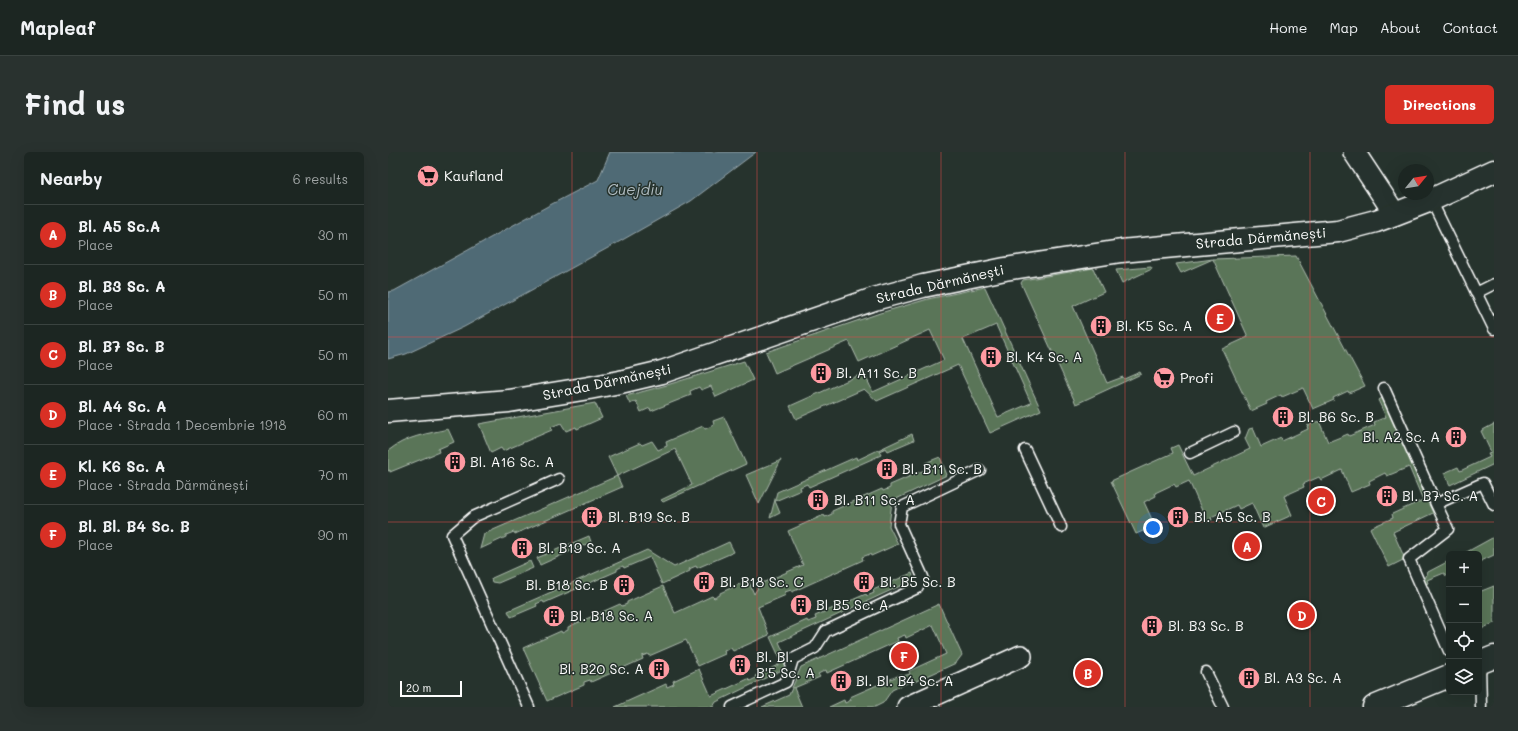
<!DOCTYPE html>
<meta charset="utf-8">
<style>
body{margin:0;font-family:Mali,sans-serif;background:#29322f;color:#f1f3f6}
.controls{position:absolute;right:12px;bottom:12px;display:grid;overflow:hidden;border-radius:6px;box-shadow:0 4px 16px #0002}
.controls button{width:36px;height:36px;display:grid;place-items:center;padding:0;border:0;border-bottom:1px solid #3a4340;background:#1c2622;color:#f1f3f6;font:20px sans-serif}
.compass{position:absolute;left:1010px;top:12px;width:36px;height:36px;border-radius:50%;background:#1c2622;box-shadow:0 4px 16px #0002;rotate:60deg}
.scale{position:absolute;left:12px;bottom:10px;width:62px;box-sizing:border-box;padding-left:4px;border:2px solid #fff;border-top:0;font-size:11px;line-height:14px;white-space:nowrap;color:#fff;-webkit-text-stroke:3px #26332d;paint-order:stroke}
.you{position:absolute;left:765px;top:376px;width:14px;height:14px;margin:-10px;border:3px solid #fff;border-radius:50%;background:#1a73e8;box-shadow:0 0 0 6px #1a73e833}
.badge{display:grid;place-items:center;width:26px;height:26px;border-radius:50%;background:#d93025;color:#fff;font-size:13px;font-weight:700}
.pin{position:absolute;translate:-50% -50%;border:2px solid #fff;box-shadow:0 1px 4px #0006}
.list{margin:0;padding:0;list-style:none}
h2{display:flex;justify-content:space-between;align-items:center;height:52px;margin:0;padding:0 16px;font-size:17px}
h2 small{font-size:13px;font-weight:400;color:#a0a5a5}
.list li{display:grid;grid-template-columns:26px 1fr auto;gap:12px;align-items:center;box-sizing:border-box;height:60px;padding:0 16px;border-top:1px solid #3a4340}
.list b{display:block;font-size:15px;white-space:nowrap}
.list p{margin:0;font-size:13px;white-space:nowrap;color:#a0a5a5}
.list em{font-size:13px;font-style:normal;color:#a0a5a5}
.icon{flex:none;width:22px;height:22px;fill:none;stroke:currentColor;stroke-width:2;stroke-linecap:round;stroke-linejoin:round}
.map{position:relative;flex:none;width:1106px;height:555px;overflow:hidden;border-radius:6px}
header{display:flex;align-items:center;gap:24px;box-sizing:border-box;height:56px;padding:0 20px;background:#1c2622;border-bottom:1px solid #3a4340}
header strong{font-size:19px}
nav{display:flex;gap:22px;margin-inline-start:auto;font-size:14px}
.intro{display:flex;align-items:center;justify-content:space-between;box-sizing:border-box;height:96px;padding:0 24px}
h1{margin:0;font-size:28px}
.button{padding:10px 18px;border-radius:6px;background:#d93025;color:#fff;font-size:14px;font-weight:700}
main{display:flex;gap:24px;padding:0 24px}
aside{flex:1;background:#1c2622;border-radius:6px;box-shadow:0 4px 16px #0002}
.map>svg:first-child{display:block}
.green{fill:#5a7459;stroke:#acbaac;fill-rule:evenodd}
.water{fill:#506a75;stroke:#96a6ac}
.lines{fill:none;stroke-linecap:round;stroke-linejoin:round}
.lane-casing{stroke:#fff;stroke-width:13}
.street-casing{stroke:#fff;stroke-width:24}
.secondary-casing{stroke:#fff;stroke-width:25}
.primary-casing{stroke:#fff;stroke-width:25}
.lane{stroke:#26332d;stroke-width:10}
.street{stroke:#26332d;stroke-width:21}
.secondary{stroke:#26332d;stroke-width:22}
.primary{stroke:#26332d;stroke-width:22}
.grid{fill:none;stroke:#dc4848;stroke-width:1;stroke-opacity:0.55}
.labels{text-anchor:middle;stroke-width:3;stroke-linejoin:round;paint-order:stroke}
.poi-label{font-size:14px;fill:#fff;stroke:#26332d;text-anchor:start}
.street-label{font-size:14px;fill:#fff;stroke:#26332d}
.water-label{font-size:15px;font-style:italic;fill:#b0bcc1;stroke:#26332d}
</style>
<header>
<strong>Mapleaf</strong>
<nav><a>Home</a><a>Map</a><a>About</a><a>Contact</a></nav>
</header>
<div class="intro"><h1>Find us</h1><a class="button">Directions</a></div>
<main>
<aside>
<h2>Nearby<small>6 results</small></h2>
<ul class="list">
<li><span class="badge">A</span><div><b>Bl. A5 Sc.A</b><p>Place</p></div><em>30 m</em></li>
<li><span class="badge">B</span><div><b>Bl. B3 Sc. A</b><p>Place</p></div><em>50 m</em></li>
<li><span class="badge">C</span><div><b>Bl. B7 Sc. B</b><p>Place</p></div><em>50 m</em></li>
<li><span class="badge">D</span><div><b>Bl. A4 Sc. A</b><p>Place · Strada 1 Decembrie 1918</p></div><em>60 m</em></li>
<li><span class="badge">E</span><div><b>Kl. K6 Sc. A</b><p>Place · Strada Dărmănești</p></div><em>70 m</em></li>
<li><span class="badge">F</span><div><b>Bl. Bl. B4 Sc. B</b><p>Place</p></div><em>90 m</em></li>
</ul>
</aside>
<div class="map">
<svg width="1106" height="555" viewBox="0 0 1106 555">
<rect width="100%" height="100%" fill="#26332d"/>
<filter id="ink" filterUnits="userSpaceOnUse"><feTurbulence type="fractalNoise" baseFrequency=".025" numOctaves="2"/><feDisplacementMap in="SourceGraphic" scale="8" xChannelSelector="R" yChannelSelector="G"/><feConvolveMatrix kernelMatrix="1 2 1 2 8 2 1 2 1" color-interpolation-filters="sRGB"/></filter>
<g filter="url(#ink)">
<path class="green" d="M908 104 977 234 961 241 960 239 945 246 946 248 925 257 915 236 894 245 893 243 878 250 879 252 863 259 834 197 860 185 825 107 793 121 788 112 825 107Z
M763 115 764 117 734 131 728 118Z
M705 116 716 140 685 154 719 231 735 225 736 227 752 220 753 222 688 252 633 131 635 128Z
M597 135 653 258 602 281 570 213 489 249 476 237 408 267 402 254 476 221 485 240 556 208 542 178 471 210 461 189 387 221 378 200 492 161 540 147ZM608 173 643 251 610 265 575 187Z
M356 209 365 228 328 245 323 234 313 238 311 235 302 239 303 243 263 259 262 256 253 260 248 249 242 252 238 244 279 233Z
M995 246 1032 327 1030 328 1045 361 1005 380 1017 407 1001 415 982 376 1005 366 1004 362 1035 348 1021 315 999 324 997 321 981 329 982 332 963 340 954 318 933 328 931 325 915 332 916 335 896 344 904 363 875 376 864 351 851 357 849 353 823 365 824 368 819 370 801 329 788 335 786 332 767 341 768 344 756 350 767 374 748 382 723 329 785 301 783 296 790 293 805 324 862 297 857 287 861 277 865 276 873 295 893 286 894 289 920 277 919 274 931 269 940 290 960 282 961 284 987 273 986 270 998 265 990 248Z
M207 251 214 266 189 277 188 275 178 279 173 271 163 275 164 278 115 299 113 296 103 301 91 272Z
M336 265 358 312 275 350 273 348 304 333 287 297 229 324 234 335 127 382 126 380 118 383V385L92 397 96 382 229 324 220 305 252 291 254 293 264 289 270 298 279 294 278 290 315 274 317 277 326 273 325 269Z
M1106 272V312L1062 333 1056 321 1070 315 1072 319 1102 305 1100 301 1103 300 1093 279Z
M60 277 66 290 50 297 51 300 2 320V318L0 319V299C18 284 39 282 60 277Z
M524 282 526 288 500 299 498 296 491 299 493 303 421 335 419 332 412 335 413 338 387 349 392 361 382 366 389 340 468 305 469 308Z
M552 305 559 323 504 349 501 374 510 392 483 404 482 402 474 405 475 408 404 440 403 438 397 440 398 443 370 455 381 483 345 499 343 496 336 499 337 502 310 514 298 488 261 504 260 502 254 504 255 507 203 530 202 528 196 530V533L159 549 135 496 173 479 174 481 180 478V475L232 452 234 454 239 452V450L275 434 287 461 324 444 326 446 332 443V441L360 428 366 442 372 432 415 413 400 379 436 363 437 365 444 362V359L494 337 495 339 502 336V333L539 317 537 311Z
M393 308 371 352 358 323Z
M201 384 203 390 152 413 149 406Z
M1106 385V403L1091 410V402H1075Z
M341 390 346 400 309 416 308 414 301 417 302 419 274 432 262 405 236 416 235 414 229 417V419L156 451 155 449 148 452 149 454 123 465 120 459 259 398 286 415Z
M142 409 145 416 110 431 104 430 103 427 104 426Z
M1061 409V423L1058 424 1056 421 1039 428 1040 431 1038 432 1036 429 1040 420Z
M524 421 525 424 523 429 391 490 399 508 396 517 328 550 325 555H227L278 532 279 535 286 532 285 529 311 517 323 544 360 527 362 529 368 526 367 524 394 511 382 485 419 468 420 470 428 467 427 464 478 442 479 444 486 441 485 438Z
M1106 434V471L1091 478V440Z
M551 452 574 503 568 511 524 531 523 529 504 538 495 551 487 555H441L456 548 457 551 463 548 462 545 514 522 515 524 522 522 521 519 558 502 545 473 518 486 517 483 509 486 510 489 439 521 438 518 430 522 432 525 406 536 414 555H374L401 543 413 515Z"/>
<path class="water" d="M222 0H368L303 49 229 91 76 175 18 202 0 207V140L6 139 160 54 210 28Z"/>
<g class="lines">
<g class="lane-casing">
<path id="lane" d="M1043 48 1106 177
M1088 141 1106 132
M996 236 1048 352
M637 298 673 375
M802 301 846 280
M1061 499 1021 407 1060 377 1048 352 1095 331 1106 353
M1092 511 1093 555
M818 520 835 555
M141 555 64 383 85 365 171 327
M344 555 398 530 405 507 427 496 438 479 529 436 535 425 511 372 514 355 592 318"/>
</g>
<g class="street-casing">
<path id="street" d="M966 0 1007 62
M520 555 633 504"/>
</g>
<g class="secondary-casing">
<path id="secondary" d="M0 259 121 249 201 236 232 230 274 220 486 147 535 134 617 117 733 99 950 79 988 69 1007 62 1043 48 1106 19"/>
</g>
<g class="primary-casing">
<path id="primary" d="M1091 511 1106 505
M986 555 1061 524"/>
</g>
<use href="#lane" class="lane"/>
<use href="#street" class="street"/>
<use href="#secondary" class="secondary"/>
<use href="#primary" class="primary"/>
</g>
</g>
<path class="grid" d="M184 0V555M369 0V555M553 0V555M737 0V555M922 0V555M0 185H1106M0 370H1106"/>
<defs>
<g id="supermarket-disc" transform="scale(1.15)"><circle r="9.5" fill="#ff9aa2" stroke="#26332d"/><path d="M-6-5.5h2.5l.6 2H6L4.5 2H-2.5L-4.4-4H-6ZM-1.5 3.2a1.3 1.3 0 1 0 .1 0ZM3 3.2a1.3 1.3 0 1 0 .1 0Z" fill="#111"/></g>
<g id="building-disc" transform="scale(1.15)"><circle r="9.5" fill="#ff9aa2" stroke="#26332d"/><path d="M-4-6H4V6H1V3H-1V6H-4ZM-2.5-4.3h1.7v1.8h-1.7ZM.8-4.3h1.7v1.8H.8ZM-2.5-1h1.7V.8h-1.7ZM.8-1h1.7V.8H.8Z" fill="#111"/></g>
</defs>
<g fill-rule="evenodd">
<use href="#supermarket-disc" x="40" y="24"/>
<use href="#building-disc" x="713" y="174"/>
<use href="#building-disc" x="603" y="205"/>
<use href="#building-disc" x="433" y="221"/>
<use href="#supermarket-disc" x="776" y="226"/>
<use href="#building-disc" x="895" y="265"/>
<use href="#building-disc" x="1068" y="285"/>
<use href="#building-disc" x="67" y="310"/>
<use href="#building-disc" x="499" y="317"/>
<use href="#building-disc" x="999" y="344"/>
<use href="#building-disc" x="430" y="348"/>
<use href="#building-disc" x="204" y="365"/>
<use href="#building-disc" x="790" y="365"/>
<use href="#building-disc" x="134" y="396"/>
<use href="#building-disc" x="316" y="430"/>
<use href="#building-disc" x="476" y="430"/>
<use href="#building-disc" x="236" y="433"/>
<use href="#building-disc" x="413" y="453"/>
<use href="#building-disc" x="166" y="464"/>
<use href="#building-disc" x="764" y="474"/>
<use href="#building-disc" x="352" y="513"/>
<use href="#building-disc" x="271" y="517"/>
<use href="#building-disc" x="861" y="526"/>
<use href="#building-disc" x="453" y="529"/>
</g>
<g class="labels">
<g class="poi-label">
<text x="56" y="29">Kaufland</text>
<text x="728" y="179">Bl. K5 Sc. A</text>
<text x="618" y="210">Bl. K4 Sc. A</text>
<text x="448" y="226">Bl. A11 Sc. B</text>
<text x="792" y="231">Profi</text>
<text x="910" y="270">Bl. B6 Sc. B</text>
<text x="1052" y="290" text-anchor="end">Bl. A2 Sc. A</text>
<text x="82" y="315">Bl. A16 Sc. A</text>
<text x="514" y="322">Bl. B11 Sc. B</text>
<text x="1014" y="349">Bl. B7 Sc. A</text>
<text x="446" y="353">Bl. B11 Sc. A</text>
<text x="220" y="370">Bl. B19 Sc. B</text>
<text x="806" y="370">Bl. A5 Sc. B</text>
<text x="150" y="401">Bl. B19 Sc. A</text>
<text x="332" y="435">Bl. B18 Sc. C</text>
<text x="492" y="435">Bl. B5 Sc. B</text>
<text x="220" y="438" text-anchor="end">Bl. B18 Sc. B</text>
<text x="428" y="458">Bl B5 Sc. A</text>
<text x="182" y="469">Bl. B18 Sc. A</text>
<text x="780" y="479">Bl. B3 Sc. B</text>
<text x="368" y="510">Bl. Bl.<tspan x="368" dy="16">B'5 Sc. A</tspan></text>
<text x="256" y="522" text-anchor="end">Bl. B20 Sc. A</text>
<text x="876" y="531">Bl. A3 Sc. A</text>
<text x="468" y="534">Bl. Bl. B4 Sc. A</text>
</g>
<g class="street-label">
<text transform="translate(873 86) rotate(-5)" y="5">Strada Dărmănești</text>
<text transform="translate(552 132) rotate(-13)" y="5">Strada Dărmănești</text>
<text transform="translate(219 230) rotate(-12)" y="5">Strada Dărmănești</text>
</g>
<g class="water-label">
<text x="247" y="43">Cuejdiu</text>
</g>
</g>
</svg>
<div class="controls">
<button>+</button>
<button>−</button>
<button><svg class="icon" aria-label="locate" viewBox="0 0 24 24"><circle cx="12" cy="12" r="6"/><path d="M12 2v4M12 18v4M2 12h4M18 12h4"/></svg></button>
<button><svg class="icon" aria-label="layers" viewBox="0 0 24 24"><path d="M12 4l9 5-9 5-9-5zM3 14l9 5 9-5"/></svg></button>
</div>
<svg class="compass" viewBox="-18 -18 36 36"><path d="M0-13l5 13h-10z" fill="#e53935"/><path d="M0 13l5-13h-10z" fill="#a0a5a5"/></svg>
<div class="scale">20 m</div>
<div class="you"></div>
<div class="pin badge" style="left:859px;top:394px">A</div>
<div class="pin badge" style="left:700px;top:521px">B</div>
<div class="pin badge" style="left:933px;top:349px">C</div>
<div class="pin badge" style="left:914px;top:463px">D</div>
<div class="pin badge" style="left:832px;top:166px">E</div>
<div class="pin badge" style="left:516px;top:504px">F</div>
</div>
</main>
